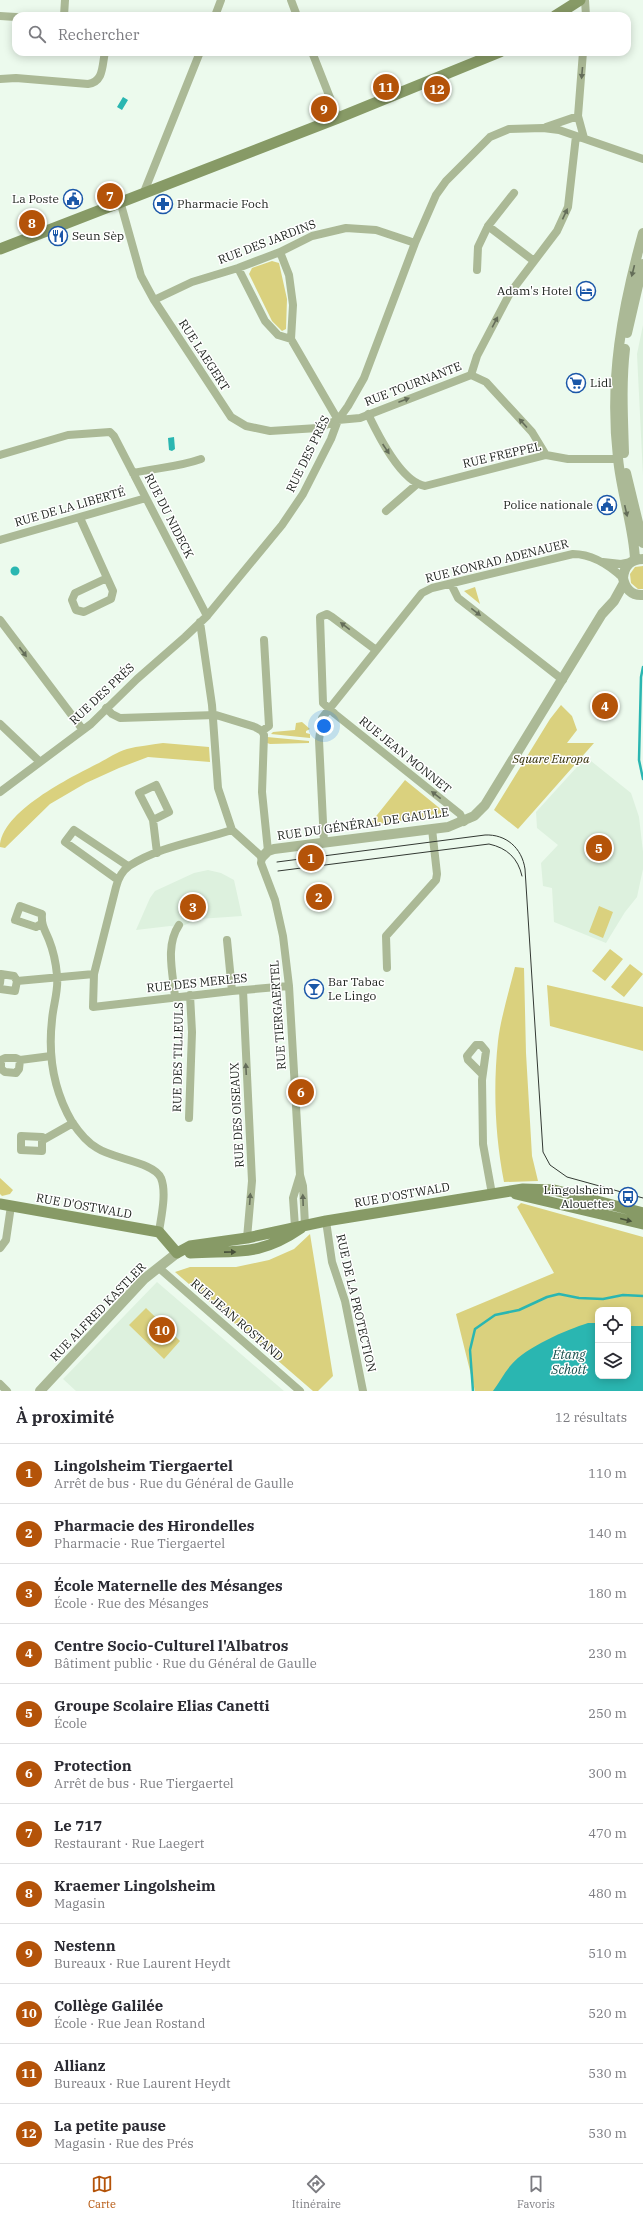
<!DOCTYPE html>
<html lang="fr">
<meta charset="utf-8">
<style>
body{margin:0;font-family:"IBM Plex Serif",serif;background:#f2f2f3;color:#2b2b33}
.controls{position:absolute;right:12px;bottom:12px;display:grid;overflow:hidden;border-radius:8px;box-shadow:0 2px 10px #0003}
.controls button{width:36px;height:36px;display:grid;place-items:center;padding:0;border:0;border-bottom:1px solid #e1e1e2;background:#fff;color:#2b2b33;font:20px sans-serif}
.you{position:absolute;left:324px;top:726px;width:14px;height:14px;margin:-10px;border:3px solid #fff;border-radius:50%;background:#1a73e8;box-shadow:0 0 0 6px #1a73e833}
.badge{display:grid;place-items:center;width:26px;height:26px;border-radius:50%;background:#b45309;color:#fff;font-size:13px;font-weight:700}
.pin{position:absolute;translate:-50% -50%;border:2px solid #fff;box-shadow:0 1px 4px #0006}
.list{margin:0;padding:0;list-style:none}
h2{display:flex;justify-content:space-between;align-items:center;height:52px;margin:0;padding:0 16px;font-size:17px}
h2 small{font-size:13px;font-weight:400;color:#7c7c81}
.list li{display:grid;grid-template-columns:26px 1fr auto;gap:12px;align-items:center;box-sizing:border-box;height:60px;padding:0 16px;border-top:1px solid #e1e1e2}
.list b{display:block;font-size:15px;white-space:nowrap}
.list p{margin:0;font-size:13px;white-space:nowrap;color:#7c7c81}
.list em{font-size:13px;font-style:normal;color:#7c7c81}
.icon{flex:none;width:22px;height:22px;fill:none;stroke:currentColor;stroke-width:2;stroke-linecap:round;stroke-linejoin:round}
.map{position:relative;flex:none;width:643px;height:1391px;overflow:hidden}
.search{position:absolute;background:#fff;box-shadow:0 2px 10px #0003;left:12px;right:12px;top:12px;height:44px;display:flex;align-items:center;gap:10px;box-sizing:border-box;padding:0 14px;border-radius:12px;color:#7c7c81;font-size:15px}
.sheet{height:772px;background:#fff}
nav{display:flex;justify-content:space-around;align-items:center;box-sizing:border-box;height:56px;border-top:1px solid #e1e1e2;background:#fff;font-size:11px;color:#7c7c81}
nav a{display:grid;justify-items:center;gap:2px}
nav .on{color:#b45309}
.map>svg:first-child{display:block}
.built{fill:#ddf1de}
.green{fill:#dad17e;fill-rule:evenodd}
.water{fill:#2ab6b1}
.lines{fill:none;stroke-linecap:round;stroke-linejoin:round}
.stream{stroke:#2ab6b1;stroke-width:2.5}
.minor{stroke:#abb996;stroke-width:8}
.tertiary{stroke:#abb996;stroke-width:10}
.secondary{stroke:#879a66;stroke-width:11}
.tram{stroke:#333933;stroke-width:1}
.oneway{fill:#646d59}
.oneway2{fill:#47513a}
.labels{text-anchor:middle;stroke-width:3;stroke-linejoin:round;paint-order:stroke}
.poi-label{font-size:12px;fill:#1c211c;stroke:#fff;text-anchor:end}
.street-label{font-size:12px;fill:#1c211c;stroke:#fff}
.park-label{font-size:12px;font-style:italic;fill:#322e05;stroke:#fff}
.water-label{font-size:13px;font-style:italic;fill:#154e4b;stroke:#fff}
</style>
<div class="map">
<svg width="643" height="1391" viewBox="0 0 643 1391">
<rect width="100%" height="100%" fill="#ecfaed"/>
<path class="built" d="M643 325V476L637 354Z
M586 757 631 793 639 817 643 852V869L637 897 625 912 606 943 554 922 552 888 543 886 541 863 558 845 537 828 536 812Z
M208 870 221 873 234 880 242 916 199 919 180 927 170 926 136 930 150 898 155 891 194 873Z
M157 1282 284 1391H76L63 1379Z"/>
<path class="green" d="M272 261 279 263 287 299 286 329 282 331 272 321 249 274 252 268Z
M643 566V589H638L631 583 630 574 635 567Z
M475 587 480 604 464 591Z
M561 705 572 716 577 730 567 743H594L518 829 494 810 550 719Z
M302 722 310 729 306 731V733L310 734V738L271 734 273 732 295 730 296 723Z
M267 737 309 741V743L270 744 267 743Z
M163 743 209 747 210 762 148 757 119 768 86 783 50 804 5 848 0 847C0 812 71 777 99 763 108 758 117 752 127 749 138 746 151 745 163 743Z
M405 780 448 815 369 825Z
M599 906 613 912 603 938 589 932Z
M610 949 623 959 605 981 592 971Z
M630 964 643 974 624 997 611 987Z
M515 967 524 968 526 1053 532 1156 538 1181 504 1182C495 1136 493 1088 498 1041 501 1017 509 991 515 967Z
M547 985 643 1007V1051L550 1026Z
M0 1178 13 1190 10 1194 2 1196 0 1194Z
M521 1203 643 1237V1391H475L456 1314 554 1273 517 1207ZM598 1310H628V1376H598Z
M310 1234 333 1376 318 1391H313L175 1272 190 1267H236L269 1260 294 1249Z
M146 1308 180 1341 164 1359 129 1325Z"/>
<path class="water" d="M123 97 128 100 122 110 117 107Z
M174 437 175 449 172 451 169 450 168 438Z
M10.5 571a4.5 4.5 0 1 1 9 0a4.5 4.5 0 1 1-9 0Z
M588 1323H598V1376H628V1326H643V1391H493C499 1383 504 1373 511 1365 526 1347 566 1330 588 1323Z"/>
<g class="lines">
<path class="stream" d="M643 667 641 677 639 760 643 779
M473 1391 470 1350 475 1329 495 1315 519 1310 547 1297 559 1294 579 1298 603 1299 623 1295 643 1296"/>
<path class="minor" d="M291 0 297 16
M585 0 586 16
M0 16 16 17
M64 16 65 0
M215 16 221 0
M312 52 338 118
M583 52 578 116 584 138
M0 79 16 78 88 84C104 82 102 65 105 52
M546 127 578 116
M144 192 200 52
M120 201 141 276 154 300 231 417 246 426 270 431 318 428 338 420 360 418 471 375 477 356 510 293 557 231 568 207 576 136
M488 226 534 261
M280 252 289 275 293 305 291 339 338 420
M238 268 265 321 278 335 291 339
M477 270 478 247 488 226 514 193
M154 300 192 282 238 268 280 252 312 236 346 228 376 230 415 243
M471 375 486 382 532 432 546 455
M368 414C378 435 401 482 425 486L546 455 568 459H618
M0 455 68 435 110 432 114 436 207 616
M133 473C156 468 179 467 201 459
M386 511 416 485
M80 518 113 591 111 599 84 612 76 610 72 600 75 593 107 578
M0 540 146 498
M603 562 621 564 631 562
M451 584 458 598 563 680
M0 620 83 730
M200 622 212 705 218 788 232 830 262 857 261 863 275 900 283 936 289 986 300 1175 303 1186 305 1225
M376 650 332 617 327 614 320 617 323 703 335 714 460 814 464 822
M106 708 112 714 120 718 216 715 255 727 262 731 264 735 262 792 268 851
M0 724 40 762
M262 731 269 726 264 640
M156 785 169 812 153 820 139 793Z
M0 792 91 724 137 679 185 637 207 616 282 525 303 494 331 439 338 420 348 406 364 378 415 243 436 195 446 181 490 137 509 129 543 128 559 130 643 159
M153 820 157 853
M324 843 319 740 322 718 422 593 432 588 573 554C591 554 609 565 623 578
M118 880 65 842 74 830 128 866
M41 924 36 927 15 920 20 906 42 914C41 925 45 930 49 940 53 950 56 964 57 975 59 989 53 1006 52 1020 48 1055 54 1091 72 1122 78 1131 88 1143 97 1148 113 1159 154 1162 161 1178 167 1193 161 1217 159 1232
M227 940 232 991
M387 968 386 936 436 880 437 874 432 829
M94 974 93 1007 232 991 289 986
M17 981 94 974 116 887C118 879 122 871 129 866 160 846 199 841 232 830
M0 983 1 974 14 976 17 981 15 991 0 989
M243 990 252 1181 247 1238
M175 997C173 973 165 946 179 925
M5 1058H16L20 1060 19 1069 16 1073 5 1072 1 1069V1060Z
M20 1060 51 1056
M482 1074 468 1060 467 1056 476 1045H481L486 1051 482 1080 483 1144 492 1194
M189 1118 192 1032 190 995
M21 1136 42 1137V1151L21 1150Z
M43 1140 73 1123
M326 1221 332 1262 345 1301 363 1391
M295 1227 293 1198 300 1175
M0 1248 6 1240 11 1206
M159 1268 300 1391
M0 1384 7 1391"/>
<path class="tertiary" d="M627 333 643 264
M624 453C623 418 621 384 625 349
M626 473 643 543
M643 559C631 559 624 566 623 578 625 588 631 596 643 595
M635 560C634 528 621 492 618 458 609 379 622 309 643 233
M262 857 268 851 274 849 448 827 474 816 485 805 602 614 614 601 624 583
M40 1391 144 1279 177 1253"/>
<path class="secondary" d="M555 16 580 0
M0 249 338 118 500 52
M516 1194 643 1224
M0 1204 159 1232 177 1253
M177 1253 190 1246 247 1238 326 1221 523 1189 554 1190 643 1213
M190 1253C238 1250 259 1257 301 1228"/>
<path class="tram" d="M277 862 485 835C506 834 522 848 525 869L543 1152 550 1165 567 1177 643 1198
M278 871 489 844C507 848 518 858 522 876"/>
</g>
<defs><path id="oneway-solid" d="M-6-.8H1V-3.2L6.5 0L1 3.2V.8H-6Z"/></defs>
<g class="oneway">
<use href="#oneway-solid" transform="translate(582 73) rotate(95)"/>
<use href="#oneway-solid" transform="translate(565 214) rotate(-65)"/>
<use href="#oneway-solid" transform="translate(633 271) rotate(104)"/>
<use href="#oneway-solid" transform="translate(495 322) rotate(-62)"/>
<use href="#oneway-solid" transform="translate(404 400) rotate(-21)"/>
<use href="#oneway-solid" transform="translate(523 423) rotate(-132)"/>
<use href="#oneway-solid" transform="translate(386 449) rotate(56)"/>
<use href="#oneway-solid" transform="translate(626 511) rotate(77)"/>
<use href="#oneway-solid" transform="translate(476 612) rotate(38)"/>
<use href="#oneway-solid" transform="translate(345 626) rotate(-143)"/>
<use href="#oneway-solid" transform="translate(23 652) rotate(53)"/>
<use href="#oneway-solid" transform="translate(436 795) rotate(-142)"/>
<use href="#oneway-solid" transform="translate(246 1069) rotate(-93)"/>
<use href="#oneway-solid" transform="translate(250 1199) rotate(-86)"/>
<use href="#oneway-solid" transform="translate(303 1200) rotate(-92)"/>
</g>
<g class="oneway2">
<use href="#oneway-solid" transform="translate(626 1220) rotate(14)"/>
<use href="#oneway-solid" transform="translate(230 1252) rotate(-1)"/>
</g>
<defs>
<g id="civic-ring" transform="scale(1)"><circle r="9.5" fill="#fff" stroke="#1b57a8" stroke-width="1.5"/><path d="M-.6-6.5H3V-4.5H.6V-3L4-1V1h2V6H-6V1h2V-1L-.6-3ZM-1.2 2.5V6h2.4V2.5Z" fill="#1b57a8"/></g>
<g id="pharmacy-ring" transform="scale(1)"><circle r="9.5" fill="#fff" stroke="#1b57a8" stroke-width="1.5"/><path d="M-2-6h4v4h4v4h-4v4h-4v-4h-4v-4h4Z" fill="#1b57a8"/></g>
<g id="restaurant-ring" transform="scale(1)"><circle r="9.5" fill="#fff" stroke="#1b57a8" stroke-width="1.5"/><path d="M-5-6h1v4h1v-4h1v4h1v-4h1v5L-1.5 .5V6h-2V.5L-5-1ZM5-6V6H3V1.5H1.5Q1.5-4 5-6Z" fill="#1b57a8"/></g>
<g id="hotel-ring" transform="scale(1)"><circle r="9.5" fill="#fff" stroke="#1b57a8" stroke-width="1.5"/><path d="M-6-4.5h1.5V1H6V5H4.5V3h-9V5H-6ZM-4 0a1.8 1.8 0 1 1 3.6 0ZM.5 0V-2.5h3Q6-2.5 6 0Z" fill="#1b57a8"/></g>
<g id="supermarket-ring" transform="scale(1)"><circle r="9.5" fill="#fff" stroke="#1b57a8" stroke-width="1.5"/><path d="M-6-5.5h2.5l.6 2H6L4.5 2H-2.5L-4.4-4H-6ZM-1.5 3.2a1.3 1.3 0 1 0 .1 0ZM3 3.2a1.3 1.3 0 1 0 .1 0Z" fill="#1b57a8"/></g>
<g id="bar-ring" transform="scale(1)"><circle r="9.5" fill="#fff" stroke="#1b57a8" stroke-width="1.5"/><path d="M-6-5H6L.8 .8V4.5H3.5V6h-7V4.5H-.8V.8Z" fill="#1b57a8"/></g>
<g id="bus-ring" transform="scale(1)"><circle r="9.5" fill="#fff" stroke="#1b57a8" stroke-width="1.5"/><path d="M-5-6H5V4H4V6H2V4H-2V6H-4V4H-5ZM-3.5-4V0h7V-4ZM-3.5 1.2v1.5H-2V1.2ZM2 1.2v1.5H3.5V1.2Z" fill="#1b57a8"/></g>
</defs>
<g fill-rule="evenodd">
<use href="#civic-ring" x="73" y="199"/>
<use href="#pharmacy-ring" x="163" y="204"/>
<use href="#restaurant-ring" x="58" y="236"/>
<use href="#hotel-ring" x="586" y="291"/>
<use href="#supermarket-ring" x="576" y="383"/>
<use href="#civic-ring" x="607" y="505"/>
<use href="#bar-ring" x="314" y="989"/>
<use href="#bus-ring" x="628" y="1197"/>
</g>
<g class="labels">
<g class="poi-label">
<text x="59" y="203">La Poste</text>
<text x="177" y="208" text-anchor="start">Pharmacie Foch</text>
<text x="72" y="240" text-anchor="start">Seun Sèp</text>
<text x="572" y="295">Adam's Hotel</text>
<text x="590" y="387" text-anchor="start">Lidl</text>
<text x="593" y="509">Police nationale</text>
<text x="328" y="986" text-anchor="start">Bar Tabac<tspan x="328" dy="14">Le Lingo</tspan></text>
<text x="614" y="1194">Lingolsheim<tspan x="614" dy="14">Alouettes</tspan></text>
</g>
<g class="street-label">
<text transform="translate(267 242) rotate(-21)" y="4">RUE DES JARDINS</text>
<text transform="translate(204 355) rotate(57)" y="4">RUE LAEGERT</text>
<text transform="translate(413 384) rotate(-21)" y="4">RUE TOURNANTE</text>
<text transform="translate(308 454) rotate(-64)" y="4">RUE DES PRÉS</text>
<text transform="translate(502 455) rotate(-13)" y="4">RUE FREPPEL</text>
<text transform="translate(70 507) rotate(-16)" y="4">RUE DE LA LIBERTÉ</text>
<text transform="translate(169 516) rotate(63)" y="4">RUE DU NIDECK</text>
<text transform="translate(497 561) rotate(-14)" y="4">RUE KONRAD ADENAUER</text>
<text transform="translate(102 694) rotate(-43)" y="4">RUE DES PRÉS</text>
<text transform="translate(405 755) rotate(39)" y="4">RUE JEAN MONNET</text>
<text transform="translate(363 824) rotate(-8)" y="4">RUE DU GÉNÉRAL DE GAULLE</text>
<text transform="translate(197 983) rotate(-6)" y="4">RUE DES MERLES</text>
<text transform="translate(278 1015) rotate(-94)" y="4">RUE TIERGAERTEL</text>
<text transform="translate(178 1057) rotate(-89)" y="4">RUE DES TILLEULS</text>
<text transform="translate(237 1115) rotate(-93)" y="4">RUE DES OISEAUX</text>
<text transform="translate(402 1195) rotate(-10)" y="4">RUE D'OSTWALD</text>
<text transform="translate(84 1206) rotate(10)" y="4">RUE D'OSTWALD</text>
<text transform="translate(356 1303) rotate(77)" y="4">RUE DE LA PROTECTION</text>
<text transform="translate(98 1312) rotate(-46)" y="4">RUE ALFRED KASTLER</text>
<text transform="translate(237 1320) rotate(41)" y="4">RUE JEAN ROSTAND</text>
</g>
<g class="park-label">
<text x="551" y="763">Square Europa</text>
</g>
<g class="water-label">
<text x="569" y="1359">Étang<tspan x="569" dy="15">Schott</tspan></text>
</g>
</g>
</svg>
<div class="controls">
<button><svg class="icon" aria-label="locate" viewBox="0 0 24 24"><circle cx="12" cy="12" r="6"/><path d="M12 2v4M12 18v4M2 12h4M18 12h4"/></svg></button>
<button><svg class="icon" aria-label="layers" viewBox="0 0 24 24"><path d="M12 4l9 5-9 5-9-5zM3 14l9 5 9-5"/></svg></button>
</div>
<div class="you"></div>
<div class="pin badge" style="left:311px;top:858px">1</div>
<div class="pin badge" style="left:319px;top:897px">2</div>
<div class="pin badge" style="left:193px;top:907px">3</div>
<div class="pin badge" style="left:605px;top:706px">4</div>
<div class="pin badge" style="left:599px;top:848px">5</div>
<div class="pin badge" style="left:301px;top:1092px">6</div>
<div class="pin badge" style="left:110px;top:196px">7</div>
<div class="pin badge" style="left:32px;top:223px">8</div>
<div class="pin badge" style="left:324px;top:109px">9</div>
<div class="pin badge" style="left:162px;top:1330px">10</div>
<div class="pin badge" style="left:386px;top:87px">11</div>
<div class="pin badge" style="left:437px;top:89px">12</div>
<div class="search"><svg class="icon" aria-label="search" viewBox="0 0 24 24"><circle cx="10" cy="10" r="6"/><path d="M15 15l6 6"/></svg>Rechercher</div>
</div>
<section class="sheet">
<h2>À proximité<small>12 résultats</small></h2>
<ul class="list">
<li><span class="badge">1</span><div><b>Lingolsheim Tiergaertel</b><p>Arrêt de bus · Rue du Général de Gaulle</p></div><em>110 m</em></li>
<li><span class="badge">2</span><div><b>Pharmacie des Hirondelles</b><p>Pharmacie · Rue Tiergaertel</p></div><em>140 m</em></li>
<li><span class="badge">3</span><div><b>École Maternelle des Mésanges</b><p>École · Rue des Mésanges</p></div><em>180 m</em></li>
<li><span class="badge">4</span><div><b>Centre Socio-Culturel l'Albatros</b><p>Bâtiment public · Rue du Général de Gaulle</p></div><em>230 m</em></li>
<li><span class="badge">5</span><div><b>Groupe Scolaire Elias Canetti</b><p>École</p></div><em>250 m</em></li>
<li><span class="badge">6</span><div><b>Protection</b><p>Arrêt de bus · Rue Tiergaertel</p></div><em>300 m</em></li>
<li><span class="badge">7</span><div><b>Le 717</b><p>Restaurant · Rue Laegert</p></div><em>470 m</em></li>
<li><span class="badge">8</span><div><b>Kraemer Lingolsheim</b><p>Magasin</p></div><em>480 m</em></li>
<li><span class="badge">9</span><div><b>Nestenn</b><p>Bureaux · Rue Laurent Heydt</p></div><em>510 m</em></li>
<li><span class="badge">10</span><div><b>Collège Galilée</b><p>École · Rue Jean Rostand</p></div><em>520 m</em></li>
<li><span class="badge">11</span><div><b>Allianz</b><p>Bureaux · Rue Laurent Heydt</p></div><em>530 m</em></li>
<li><span class="badge">12</span><div><b>La petite pause</b><p>Magasin · Rue des Prés</p></div><em>530 m</em></li>
</ul>
</section>
<nav>
<a class="on"><svg class="icon" aria-label="map" viewBox="0 0 24 24"><path d="M3 6l6-2 6 2 6-2v14l-6 2-6-2-6 2zM9 4v14M15 6v14"/></svg>Carte</a>
<a><svg class="icon" aria-label="directions" viewBox="0 0 24 24"><path d="M12 3l9 9-9 9-9-9zM9 14v-3h6M13 9l2 2-2 2"/></svg>Itinéraire</a>
<a><svg class="icon" aria-label="saved" viewBox="0 0 24 24"><path d="M7 4h10v16l-5-4-5 4z"/></svg>Favoris</a>
</nav>
